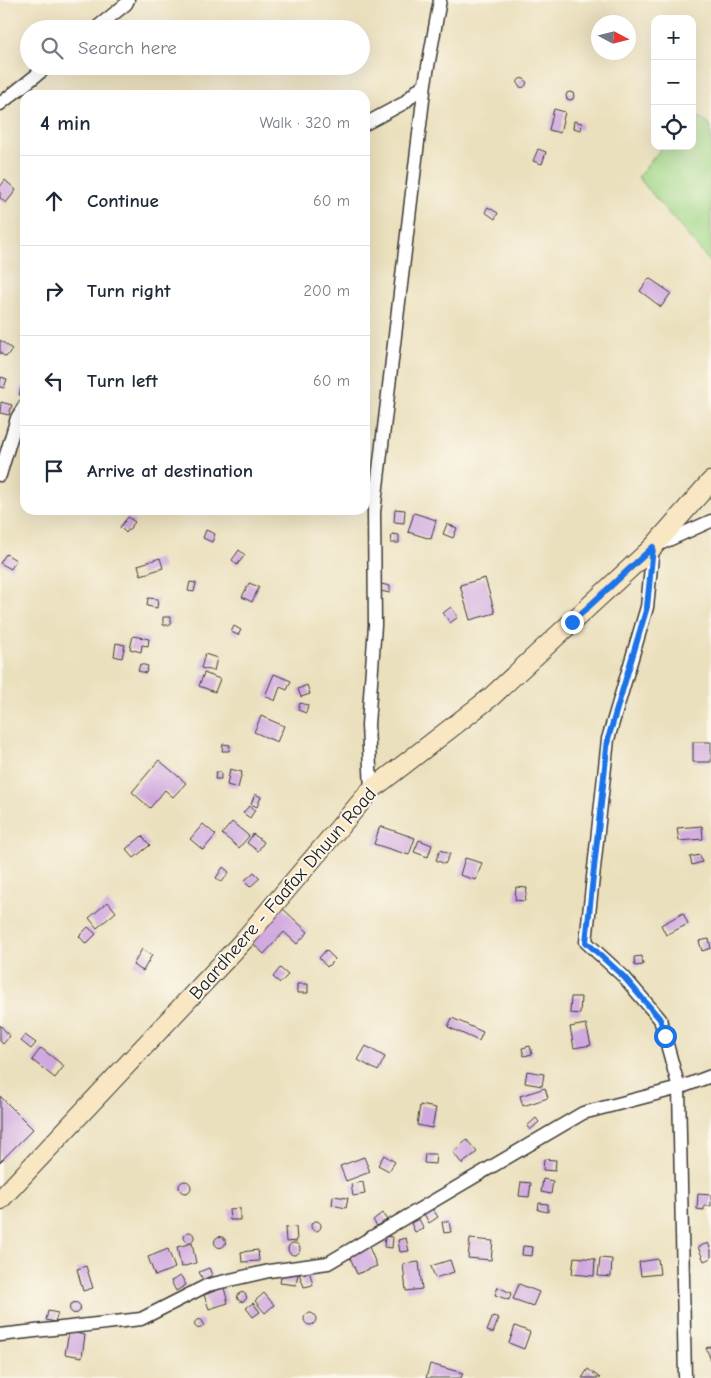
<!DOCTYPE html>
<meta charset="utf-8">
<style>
body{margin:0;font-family:"Comic Neue",sans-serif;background:#f2f2f3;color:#1f2937}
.controls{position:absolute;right:15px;top:15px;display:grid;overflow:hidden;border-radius:10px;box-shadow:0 5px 20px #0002}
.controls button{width:45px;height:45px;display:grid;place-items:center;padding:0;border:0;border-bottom:1px solid #e0e1e3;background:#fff;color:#1f2937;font:25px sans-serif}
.compass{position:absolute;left:591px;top:15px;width:45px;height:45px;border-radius:50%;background:#fff;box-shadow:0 5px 20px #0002;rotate:97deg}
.stop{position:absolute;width:15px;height:15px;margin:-11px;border:4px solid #1a73e8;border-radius:50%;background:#fff}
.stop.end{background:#1a73e8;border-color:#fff;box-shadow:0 1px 5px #0008}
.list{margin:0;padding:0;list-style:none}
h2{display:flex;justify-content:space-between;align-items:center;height:65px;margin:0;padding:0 20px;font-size:21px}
h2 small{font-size:16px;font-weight:400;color:#747a83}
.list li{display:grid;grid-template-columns:32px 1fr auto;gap:15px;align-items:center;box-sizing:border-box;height:90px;padding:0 20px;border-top:1px solid #e0e1e3}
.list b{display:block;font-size:19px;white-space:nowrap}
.list em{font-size:16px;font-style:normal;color:#747a83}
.icon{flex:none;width:28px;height:28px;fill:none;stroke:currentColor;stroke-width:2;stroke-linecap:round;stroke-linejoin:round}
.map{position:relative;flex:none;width:711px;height:1378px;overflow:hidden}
.search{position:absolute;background:#fff;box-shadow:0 5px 20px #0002;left:20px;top:20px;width:350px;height:55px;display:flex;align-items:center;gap:12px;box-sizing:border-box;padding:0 18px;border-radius:28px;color:#747a83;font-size:19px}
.panel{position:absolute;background:#fff;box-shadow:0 5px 20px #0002;left:20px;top:90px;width:350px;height:425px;border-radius:15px}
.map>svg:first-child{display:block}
.green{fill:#a2d788;stroke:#5f7a52}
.building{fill:#d0a8df}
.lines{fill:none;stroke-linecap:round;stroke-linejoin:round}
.street-casing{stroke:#3b3934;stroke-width:15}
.secondary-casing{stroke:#3b3934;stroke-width:21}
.street{stroke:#fff;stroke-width:12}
.secondary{stroke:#f9e7c3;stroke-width:19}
.route{stroke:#1a73e8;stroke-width:6}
.labels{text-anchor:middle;stroke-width:4;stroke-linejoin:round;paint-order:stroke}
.street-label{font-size:19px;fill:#1c1c1c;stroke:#fbf7ec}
</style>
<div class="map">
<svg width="711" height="1378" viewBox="0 0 711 1378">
<rect width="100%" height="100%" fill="#fbf7ec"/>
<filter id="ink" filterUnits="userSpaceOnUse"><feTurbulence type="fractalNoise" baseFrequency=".02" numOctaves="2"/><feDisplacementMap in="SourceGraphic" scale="10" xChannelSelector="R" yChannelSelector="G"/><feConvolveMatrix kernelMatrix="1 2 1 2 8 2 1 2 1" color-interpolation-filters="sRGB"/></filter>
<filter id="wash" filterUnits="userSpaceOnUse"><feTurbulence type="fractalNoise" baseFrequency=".0096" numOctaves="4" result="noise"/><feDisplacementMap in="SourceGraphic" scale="20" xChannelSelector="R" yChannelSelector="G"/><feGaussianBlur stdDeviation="1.12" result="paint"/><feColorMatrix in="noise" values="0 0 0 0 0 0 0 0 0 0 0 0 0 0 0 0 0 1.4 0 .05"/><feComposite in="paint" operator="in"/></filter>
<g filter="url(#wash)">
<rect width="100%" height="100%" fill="#ebe0bd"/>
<path class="green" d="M692 112 711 126V263L638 177 663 146H692Z"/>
<g id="blocks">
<path class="building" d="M517.5 83a4.5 4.5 0 1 1 9 0a4.5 4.5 0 1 1-9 0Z
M566 96a4 4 0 1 1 8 0a4 4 0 1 1-8 0Z
M554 109 565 112 560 133 549 130Z
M574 121 582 123 581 130 573 128Z
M538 149 546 152 542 164 533 161Z
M5 180 16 190 6 203 0 198V187Z
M488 207 498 213 495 219 485 212Z
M649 278 671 293 661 307 640 291Z
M0 340 12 349 6 357 0 353Z
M1 377 7 379 4 388 0 387Z
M22 384 25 385V396L19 395Z
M1 402 12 405 9 415 0 413Z
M395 509 405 510 404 523 394 522Z
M414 513 436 520 431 539 408 532Z
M128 517 135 522 126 533 120 527Z
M447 524 457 528 453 538 443 534Z
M206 530 215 534 212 542 203 538Z
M392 534 399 535V543H391Z
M239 550 245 555 237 565 232 560Z
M6 554 16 560 11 569 0 563Z
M160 558 163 568 141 575 138 565Z
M485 578 495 613 470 620 460 585Z
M190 582 196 583 194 592 188 591Z
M249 583 259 587 252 602 242 597Z
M381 584 390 586V593L380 591Z
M148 598 158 599 157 608 147 606Z
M451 607 458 617 450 623 443 613Z
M163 617H171V625H163Z
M234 626 241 630 238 635 231 632Z
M133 636 149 639 148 646 142 645 141 652 130 649Z
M116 643 125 645 122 658 114 656Z
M205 654 217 658 214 671 201 668Z
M140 664 148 666 146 673 138 671Z
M204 673 220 679 215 692 199 686Z
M274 674 291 681 287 690 280 687 275 701 265 696Z
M307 685 310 694 301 697 298 689Z
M300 703 308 705 306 713 298 710Z
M261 716 284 726 277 742 254 732Z
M693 742H711V762H693Z
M223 744 230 745 229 751H222Z
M159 760 186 783 173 797 165 790 150 808 132 792Z
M230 769 242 772 238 788 227 785Z
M216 772H221V779H215Z
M255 794 261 797 257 807 251 804Z
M249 806 255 810 250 818 243 813Z
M232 822 249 836 239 848 222 834Z
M203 824 216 835 203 850 190 839Z
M380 826 415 838 409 855 374 844Z
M702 826 703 839 679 841 677 828Z
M253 834 264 842 258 851 247 843Z
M142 836 150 845 134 858 126 849Z
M419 840 432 845 428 857 414 852Z
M440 850 450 854 445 864 436 860Z
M700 855 702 862 692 865 690 857Z
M465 858 482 863 476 880 460 875Z
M223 867 229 872 222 882 216 878Z
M254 872 260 878 250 887 244 881Z
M516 887 527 888 525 901 515 900Z
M108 902 116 912 97 928 89 918Z
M282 908 308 932 297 944 284 932 264 954 251 942Z
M683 913 688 924 666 935 661 925Z
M88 927 96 934 86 944 79 936Z
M709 939 711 948 702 951 699 941Z
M142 949 152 955 143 971 133 965Z
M326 950 335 959 327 967 319 958Z
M642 956 643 965 635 966 634 957Z
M280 968 288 975 280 983 273 977Z
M297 984H308V993H297Z
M571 997H581L580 1014 570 1013Z
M452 1018 483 1032 479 1041 448 1027Z
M586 1024 591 1045 574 1048 570 1027Z
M0 1025 10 1036 3 1044 0 1041Z
M25 1035 36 1043 31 1049 21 1041Z
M366 1046 385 1057 378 1071 358 1060Z
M530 1046 532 1054 524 1056 522 1048Z
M41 1048 64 1066 55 1078 32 1060Z
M527 1071 544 1074 542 1086 525 1083Z
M545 1088 548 1098 523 1106 520 1096Z
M0 1096 33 1129 0 1162Z
M420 1105 436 1108 432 1128 417 1125Z
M536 1118 539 1122 530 1130 527 1126Z
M467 1140 477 1152 462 1164 453 1152Z
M425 1154H436L435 1164 424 1163Z
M384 1155 395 1162 389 1171 378 1165Z
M364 1157 370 1172 346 1181 340 1166Z
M544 1159 556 1160 555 1171 543 1170Z
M543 1179 553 1181 551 1194 541 1192Z
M179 1187a6 6 0 1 1 12 0a6 6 0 1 1-12 0Z
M363 1182 365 1194 353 1196 351 1184Z
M521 1182 531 1183 529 1197 519 1196Z
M698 1194 711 1195V1206H704V1210L697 1209Z
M333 1196 348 1198 346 1208 332 1205Z
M539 1203 548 1204V1212L538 1210Z
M240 1208V1220H230L229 1209Z
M432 1208 438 1217 429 1223 424 1214Z
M382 1213 387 1220 377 1226 373 1220Z
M419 1219 424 1229 415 1232 411 1223Z
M449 1221 451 1232 444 1233 442 1222Z
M311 1226a5 5 0 1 1 10 0a5 5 0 1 1-10 0Z
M296 1227 297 1241 286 1242 285 1228Z
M184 1237a5 5 0 1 1 10 0a5 5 0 1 1-10 0Z
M385 1236 393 1237 392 1248 384 1247Z
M214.5 1242a5.5 5.5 0 1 1 11 0a5.5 5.5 0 1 1-11 0Z
M406 1238 409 1251 400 1252 398 1240Z
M470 1239 493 1241 491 1260 468 1258Z
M192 1243 196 1263 181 1267 177 1247Z
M708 1243 711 1250V1258L704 1261 698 1247Z
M288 1249a6 6 0 1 1 12 0a6 6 0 1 1-12 0Z
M523 1246 533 1247 532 1256 522 1255Z
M369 1247 377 1266 357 1274 349 1255Z
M168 1249 175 1268 155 1276 148 1257Z
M258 1250 259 1261 242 1262 241 1252Z
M574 1257 595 1259 594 1276 572 1274Z
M600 1258 612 1259 611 1277 598 1276Z
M658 1259 660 1274 641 1276 639 1262Z
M450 1260 454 1272 435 1278 431 1266Z
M419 1262 422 1289 406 1291 403 1264Z
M86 1266 93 1288 83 1291 77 1269Z
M209 1268 212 1275 203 1280 199 1272Z
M309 1270 313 1285 304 1287 299 1273Z
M282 1271 298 1274 296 1285 280 1283Z
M181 1276 186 1285 176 1291 171 1281Z
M519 1284 539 1292 533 1306 513 1299Z
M498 1287 511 1293 509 1300 495 1295Z
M224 1288 228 1303 209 1309 204 1295Z
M237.5 1297a4.5 4.5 0 1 1 9 0a4.5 4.5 0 1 1-9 0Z
M264 1293 274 1305 265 1313 255 1301Z
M69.5 1308a5.5 5.5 0 1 1 11 0a5.5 5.5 0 1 1-11 0Z
M253 1303 260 1312 253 1317 246 1308Z
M48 1311 58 1313 55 1322 46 1320Z
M304 1319a6 6 0 1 1 12 0a6 6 0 1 1-12 0Z
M493 1316 499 1318 493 1333 487 1331Z
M194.5 1324a4.5 4.5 0 1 1 9 0a4.5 4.5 0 1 1-9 0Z
M515 1326 530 1332 524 1349 509 1343Z
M69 1332 85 1335 82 1357 65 1354Z
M711 1346V1360L706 1348Z
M430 1364 463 1373 461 1378H426Z
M588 1369 600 1378H582Z"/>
</g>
</g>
<g filter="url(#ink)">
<use href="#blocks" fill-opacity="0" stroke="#3b3934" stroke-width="1"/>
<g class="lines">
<g class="street-casing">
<path id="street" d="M95 29 126 4 128 0
M0 104 48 66
M365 124 404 103 425 83
M0 475 17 418 25 405
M371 790 368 725 375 625 374 512 425 83 440 0
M0 1335 141 1319 208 1285 269 1271 328 1263 583 1113 679 1088 711 1076
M685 1378 679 1088 660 1019 624 977 586 942 608 739 647 607 653 547 711 521"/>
</g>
<g class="secondary-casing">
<path id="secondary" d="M0 1200 244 940 371 790 491 697 653 547 711 481"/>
</g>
<use href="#street" class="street"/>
<use href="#secondary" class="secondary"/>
</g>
</g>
<g class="lines" filter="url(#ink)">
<path class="route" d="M572 622 653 547 647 607 608 739 586 942 624 977 660 1019 665 1036"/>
</g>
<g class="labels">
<g class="street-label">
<text transform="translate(282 893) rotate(-49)" y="7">Baardheere - Faafax Dhuun Road</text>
</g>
</g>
</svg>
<div class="controls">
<button>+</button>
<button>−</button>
<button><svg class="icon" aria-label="locate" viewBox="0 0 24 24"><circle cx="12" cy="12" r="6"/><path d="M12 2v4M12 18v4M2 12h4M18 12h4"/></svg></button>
</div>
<svg class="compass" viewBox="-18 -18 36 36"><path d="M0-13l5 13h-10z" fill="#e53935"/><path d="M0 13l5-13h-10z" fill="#747a83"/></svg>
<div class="stop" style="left:665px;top:1036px"></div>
<div class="stop end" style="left:572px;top:622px"></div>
<div class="search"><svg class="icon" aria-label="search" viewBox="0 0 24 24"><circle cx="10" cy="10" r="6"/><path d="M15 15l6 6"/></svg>Search here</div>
<section class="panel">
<h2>4 min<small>Walk · 320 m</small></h2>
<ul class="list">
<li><svg class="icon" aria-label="ahead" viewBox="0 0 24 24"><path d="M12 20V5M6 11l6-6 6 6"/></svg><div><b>Continue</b></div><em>60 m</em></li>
<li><svg class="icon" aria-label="right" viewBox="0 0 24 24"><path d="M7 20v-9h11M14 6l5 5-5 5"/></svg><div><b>Turn right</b></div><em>200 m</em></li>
<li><svg class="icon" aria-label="left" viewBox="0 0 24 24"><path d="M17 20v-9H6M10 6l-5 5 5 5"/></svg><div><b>Turn left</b></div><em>60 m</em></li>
<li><svg class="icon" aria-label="arrive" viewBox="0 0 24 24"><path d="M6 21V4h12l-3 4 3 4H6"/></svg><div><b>Arrive at destination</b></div></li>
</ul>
</section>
</div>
